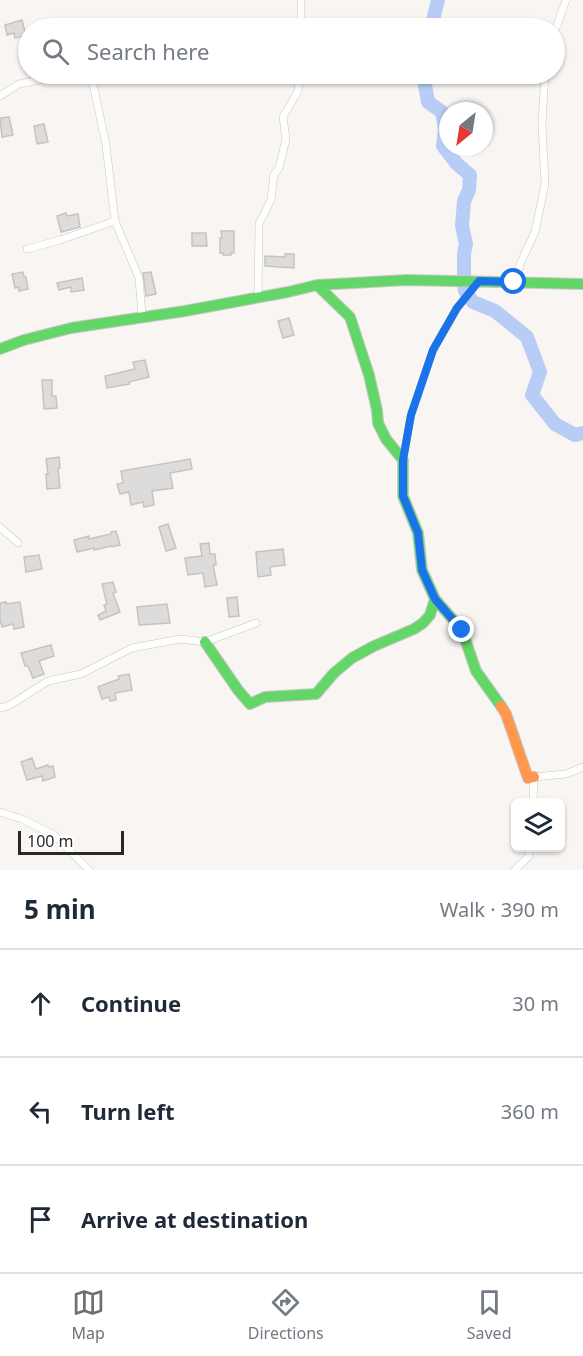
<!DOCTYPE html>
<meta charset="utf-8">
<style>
body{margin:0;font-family:"Noto Sans",sans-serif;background:#f2f2f3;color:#1f2937}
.controls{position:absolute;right:18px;bottom:18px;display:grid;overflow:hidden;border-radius:9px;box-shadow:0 2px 4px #0004}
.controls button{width:54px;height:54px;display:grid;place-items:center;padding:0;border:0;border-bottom:2px solid #e0e1e3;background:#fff;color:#1f2937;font:30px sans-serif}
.compass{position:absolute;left:439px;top:102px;width:54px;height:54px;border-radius:50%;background:#fff;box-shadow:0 2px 4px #0004;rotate:210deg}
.scale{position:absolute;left:18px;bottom:15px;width:106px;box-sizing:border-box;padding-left:6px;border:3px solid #2a2928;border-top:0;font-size:16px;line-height:21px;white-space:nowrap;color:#2a2928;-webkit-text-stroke:4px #fff;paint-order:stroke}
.stop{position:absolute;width:18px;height:18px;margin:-14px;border:4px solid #1a73e8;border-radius:50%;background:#fff}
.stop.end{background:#1a73e8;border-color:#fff;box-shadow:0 2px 6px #0008}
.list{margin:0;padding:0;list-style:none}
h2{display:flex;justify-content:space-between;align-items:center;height:78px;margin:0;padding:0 24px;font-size:26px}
h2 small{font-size:20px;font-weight:400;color:#747a83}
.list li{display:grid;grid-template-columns:39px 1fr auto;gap:18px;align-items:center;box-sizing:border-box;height:108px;padding:0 24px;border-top:2px solid #e0e1e3}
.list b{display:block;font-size:22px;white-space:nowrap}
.list em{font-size:20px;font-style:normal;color:#747a83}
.icon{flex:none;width:33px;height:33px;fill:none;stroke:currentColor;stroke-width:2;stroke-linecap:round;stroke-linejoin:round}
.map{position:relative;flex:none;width:583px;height:870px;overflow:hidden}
.search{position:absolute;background:#fff;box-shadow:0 2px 4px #0004;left:18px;right:18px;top:18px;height:66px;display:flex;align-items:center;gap:15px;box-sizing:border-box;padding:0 21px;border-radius:33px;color:#747a83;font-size:22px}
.sheet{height:402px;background:#fff}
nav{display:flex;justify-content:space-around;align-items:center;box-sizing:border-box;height:84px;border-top:2px solid #e0e1e3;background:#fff;font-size:16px;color:#747a83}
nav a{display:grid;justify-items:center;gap:3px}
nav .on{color:#72706f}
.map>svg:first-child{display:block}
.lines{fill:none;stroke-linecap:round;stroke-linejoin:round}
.river{stroke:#b8cdf6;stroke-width:14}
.building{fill:#dedcda;stroke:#c5c4c2;stroke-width:1.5}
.street-casing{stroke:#c9c7c6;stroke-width:8}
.fast-casing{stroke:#c9c7c6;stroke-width:12}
.slow-casing{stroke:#c9c7c6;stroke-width:12}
.street{stroke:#fefefd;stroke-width:7}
.fast{stroke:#63d668;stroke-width:10}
.slow{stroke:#ff974d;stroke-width:10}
.route{stroke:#1a73e8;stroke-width:8}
</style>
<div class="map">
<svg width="583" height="870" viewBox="0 0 583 870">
<rect width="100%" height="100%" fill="#f8f5f3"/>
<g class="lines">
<path class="river" d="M431 28 438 0
M423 74 428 102 442 112 445 129 443 146 457 164 470 175 469 190 464 201 462 226 466 244 464 254V278
M464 285 465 291 473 302 495 311 527 337 540 372 532 395 555 424 575 435 583 433"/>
</g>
<path class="building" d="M22 20 26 36 15 38 14 33 7 35 5 25Z
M9 117 13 135 2 137 0 118Z
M44 124 48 142 37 144 34 126Z
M66 213 67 216 78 214 80 227 61 232 57 216Z
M221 231H234V253H231V255H223V253H220V238H222Z
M192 233H206L207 246H192Z
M285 254H294V268L265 266V256L285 257Z
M23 272 24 277H26L28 289 19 291V287L15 288 12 274Z
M151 272 156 294 146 296 143 273Z
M82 278 84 290 71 292V287L59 290 57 283Z
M289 318 294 335 283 338 278 321Z
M145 360 149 377 129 382V384L107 388 105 376 135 369 133 362Z
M42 380H52V396H56L57 408 44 409Z
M59 457 60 468H58L60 488 47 489 46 474H48L46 459Z
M190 459 192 469 170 473 173 488 152 491 154 505 144 507 143 502 131 505 129 492 120 494 117 484 123 483 121 471Z
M168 524 176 548 166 551 159 527Z
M116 531 120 545 112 547 111 546 94 550V548L77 552 74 540 89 536V539L111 534V532Z
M209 543 210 554H215L216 565H213L217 585 205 587 203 573 188 575 185 558 202 556 200 544Z
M283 549 285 565 270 567 271 575 258 577 256 552Z
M39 555 42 569 26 572 24 557Z
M113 582 116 592 113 593 120 612 100 620 98 615 106 611 104 605 107 604 102 584Z
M237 597 239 616 229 617 227 598Z
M6 602V604L20 602 24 627 14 629 13 624 2 627 0 620V603Z
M167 604 170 623 139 625 137 607Z
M51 645 54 656 39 661 44 674 33 678 28 666H25L21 653Z
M129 674 132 690 115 693 116 700 110 701 109 697 102 699 98 687 119 679 118 676Z
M32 758 36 769 48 765 49 767 53 766 55 777 43 781 42 776 27 780 21 762Z"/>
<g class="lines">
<g class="street-casing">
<path id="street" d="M134 28 138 22
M301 28V0
M554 34 566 0
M91 74 106 145 115 221 139 278 142 316
M0 96 19 84 69 74
M27 249 60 240 115 221
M515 282 520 264 535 232 545 184 542 124 545 74
M258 296 259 224 271 200 274 174 279 168 286 139 283 117 298 91 299 74
M403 460 411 415 433 350 457 308 479 281
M0 527 18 543
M0 707 2 708 10 705 48 681 81 674 132 648 180 639 205 642 256 623
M533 802 534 777 566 774 583 767
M0 812 22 819 54 835 89 870
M515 870 529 856V848"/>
</g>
<g class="fast-casing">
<path id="fast" d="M317 285 350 317 369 375 377 410 378 423 386 439 403 460V496L418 533 422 570 435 599 462 630 476 671 501 706
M0 349 24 340 71 328 185 311 288 292 317 285 407 280 583 284
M205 642 238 690 250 704 265 697 316 694 334 673 352 658 374 646 414 629 423 623 430 615 435 599"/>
</g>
<g class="slow-casing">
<path id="slow" d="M501 706 506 714 528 778 534 777"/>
</g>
<use href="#street" class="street"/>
<use href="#fast" class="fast"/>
<use href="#slow" class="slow"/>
</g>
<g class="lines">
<path class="route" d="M462 630 435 599 422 570 418 533 403 496V460L411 415 433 350 457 308 479 281 514 282"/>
</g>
</svg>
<div class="controls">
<button><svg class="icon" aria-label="layers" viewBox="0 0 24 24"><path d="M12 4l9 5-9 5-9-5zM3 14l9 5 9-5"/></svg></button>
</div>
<svg class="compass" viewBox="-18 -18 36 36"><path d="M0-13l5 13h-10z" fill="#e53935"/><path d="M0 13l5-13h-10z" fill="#747a83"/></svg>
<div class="scale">100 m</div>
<div class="stop" style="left:514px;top:282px"></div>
<div class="stop end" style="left:462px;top:630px"></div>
<div class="search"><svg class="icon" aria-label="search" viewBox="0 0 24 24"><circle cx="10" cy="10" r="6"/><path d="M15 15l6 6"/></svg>Search here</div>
</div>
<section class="sheet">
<h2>5 min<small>Walk · 390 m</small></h2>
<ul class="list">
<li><svg class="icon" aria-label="ahead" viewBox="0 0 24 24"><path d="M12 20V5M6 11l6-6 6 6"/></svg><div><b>Continue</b></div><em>30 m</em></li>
<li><svg class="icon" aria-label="left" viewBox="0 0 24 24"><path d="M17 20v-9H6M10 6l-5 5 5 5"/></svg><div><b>Turn left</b></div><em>360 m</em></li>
<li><svg class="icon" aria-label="arrive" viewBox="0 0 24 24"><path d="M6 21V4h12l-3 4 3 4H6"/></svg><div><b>Arrive at destination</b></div></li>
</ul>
</section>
<nav>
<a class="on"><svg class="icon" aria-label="map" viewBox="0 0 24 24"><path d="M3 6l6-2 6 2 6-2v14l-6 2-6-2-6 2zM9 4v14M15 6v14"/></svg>Map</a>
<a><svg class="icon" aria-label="directions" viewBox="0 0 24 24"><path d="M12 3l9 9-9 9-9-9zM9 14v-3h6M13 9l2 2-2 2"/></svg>Directions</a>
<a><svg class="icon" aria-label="saved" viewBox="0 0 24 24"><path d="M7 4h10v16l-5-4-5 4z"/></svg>Saved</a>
</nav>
